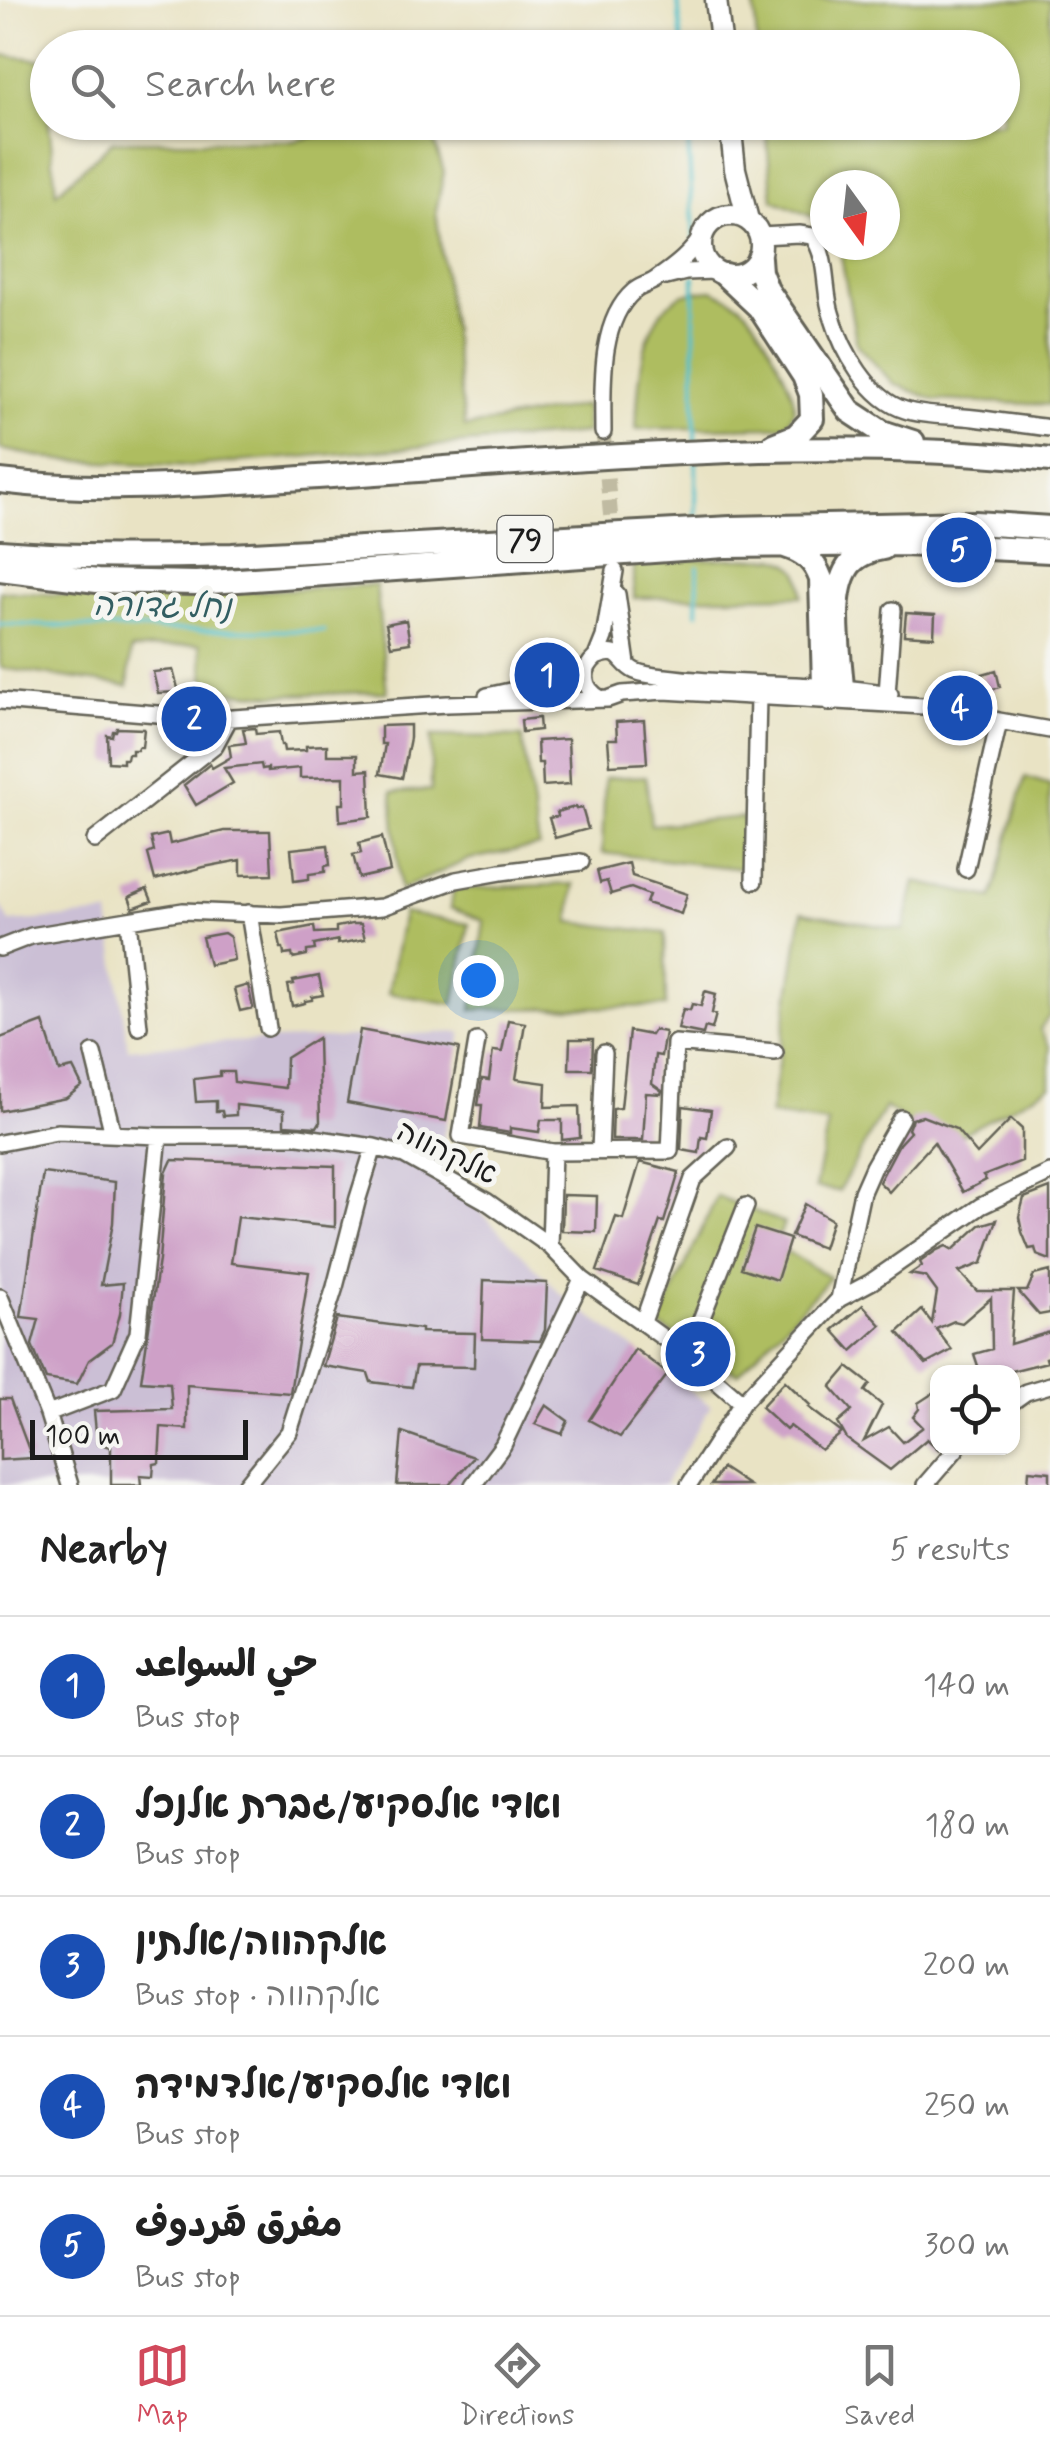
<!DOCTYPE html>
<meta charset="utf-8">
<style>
body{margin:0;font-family:Mynerve,"Playpen Sans Arabic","Playpen Sans Hebrew",sans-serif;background:#f6f6f6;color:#222}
.controls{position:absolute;right:30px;bottom:30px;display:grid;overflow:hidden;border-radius:20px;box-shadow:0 2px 8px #0004}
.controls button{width:90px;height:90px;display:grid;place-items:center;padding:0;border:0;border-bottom:2px solid #e0e0e0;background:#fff;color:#222;font:50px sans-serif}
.compass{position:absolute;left:810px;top:170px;width:90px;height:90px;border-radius:50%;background:#fff;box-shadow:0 2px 8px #0004;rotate:165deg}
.scale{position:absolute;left:30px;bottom:25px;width:218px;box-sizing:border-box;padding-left:10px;border:5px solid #1c1c1c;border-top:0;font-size:28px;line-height:35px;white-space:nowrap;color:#1c1c1c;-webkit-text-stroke:8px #f6f6f2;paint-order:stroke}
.you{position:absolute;left:478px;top:980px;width:35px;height:35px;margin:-25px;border:8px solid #fff;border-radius:50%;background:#1a73e8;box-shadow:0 0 0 15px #1a73e833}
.badge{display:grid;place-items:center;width:65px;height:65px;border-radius:50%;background:#d1495b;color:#fff;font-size:32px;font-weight:700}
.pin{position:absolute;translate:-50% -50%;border:5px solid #fff;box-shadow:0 2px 10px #0006}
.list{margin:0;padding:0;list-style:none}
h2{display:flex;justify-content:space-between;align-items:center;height:130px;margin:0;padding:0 40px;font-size:42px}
h2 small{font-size:32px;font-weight:400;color:#767676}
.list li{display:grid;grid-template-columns:65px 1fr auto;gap:30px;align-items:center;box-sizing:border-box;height:140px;padding:0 40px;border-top:2px solid #e0e0e0}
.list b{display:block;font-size:38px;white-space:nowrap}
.list p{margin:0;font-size:32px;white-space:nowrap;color:#767676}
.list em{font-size:32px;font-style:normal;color:#767676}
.icon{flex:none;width:55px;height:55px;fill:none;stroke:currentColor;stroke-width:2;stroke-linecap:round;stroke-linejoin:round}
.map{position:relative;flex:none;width:1050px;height:1485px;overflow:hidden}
.search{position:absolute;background:#fff;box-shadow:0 2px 8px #0004;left:30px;right:30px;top:30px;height:110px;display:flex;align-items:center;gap:25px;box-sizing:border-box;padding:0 35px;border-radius:55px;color:#767676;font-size:38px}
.sheet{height:830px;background:#fff}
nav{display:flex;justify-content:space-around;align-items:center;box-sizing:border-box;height:140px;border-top:2px solid #e0e0e0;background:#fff;font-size:28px;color:#767676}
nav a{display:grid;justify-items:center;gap:5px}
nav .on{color:#d1495b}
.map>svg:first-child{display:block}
.industrial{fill:#cbbfd5}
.green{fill:#aebd60;stroke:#656c3e;stroke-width:2.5}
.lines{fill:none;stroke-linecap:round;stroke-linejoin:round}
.stream{stroke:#54c1cb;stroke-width:4}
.building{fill:#cea0c7}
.minor-tunnel{stroke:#c0bba2;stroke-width:15;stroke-dasharray:15 8;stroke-linecap:butt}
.minor-casing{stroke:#646257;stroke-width:20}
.major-casing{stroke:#646257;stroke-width:25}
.highway-casing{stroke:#646257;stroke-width:28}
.minor{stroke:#fff;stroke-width:15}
.major{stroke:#fff;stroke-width:20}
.highway{stroke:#fff;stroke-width:22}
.labels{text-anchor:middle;stroke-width:10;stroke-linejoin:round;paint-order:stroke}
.shield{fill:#f6f6f2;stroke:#5d5d5c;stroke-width:2.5}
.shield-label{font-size:28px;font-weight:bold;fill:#1c1c1c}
.street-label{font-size:30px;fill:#1c1c1c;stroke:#f6f6f2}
.water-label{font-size:32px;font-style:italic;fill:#325e62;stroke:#f6f6f2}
</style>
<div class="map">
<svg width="1050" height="1485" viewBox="0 0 1050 1485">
<rect width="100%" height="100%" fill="#f6f6f2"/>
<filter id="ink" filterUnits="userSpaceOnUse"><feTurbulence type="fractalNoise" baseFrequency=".01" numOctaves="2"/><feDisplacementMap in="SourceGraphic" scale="20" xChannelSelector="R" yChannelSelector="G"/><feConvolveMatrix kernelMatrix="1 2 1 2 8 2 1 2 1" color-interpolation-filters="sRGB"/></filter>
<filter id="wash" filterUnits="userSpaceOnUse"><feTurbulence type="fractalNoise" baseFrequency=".0048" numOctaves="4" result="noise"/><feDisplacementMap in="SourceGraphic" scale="40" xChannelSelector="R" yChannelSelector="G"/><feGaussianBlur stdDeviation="2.25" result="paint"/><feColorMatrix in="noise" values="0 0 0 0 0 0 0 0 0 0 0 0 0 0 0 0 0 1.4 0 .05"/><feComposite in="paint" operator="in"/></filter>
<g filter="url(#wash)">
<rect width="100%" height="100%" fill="#e9e3c4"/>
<path class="industrial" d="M0 903 10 922 109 914 128 1049 182 1044 462 1032 438 1168 561 1294 711 1406 664 1485H0Z"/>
<path class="green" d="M754 0H1050V405L935 400 894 384 857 345 839 245H885V185H825V230L813 217 773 200 765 123 1002 122V48L757 47Z
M0 55 43 60 56 193 113 141H294L369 123H428L444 172 436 211 465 427 585 405 587 433 191 466 57 460 0 449Z
M712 290C725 296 736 300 746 310 758 322 793 386 794 403 795 412 791 418 786 425L771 427 636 429C638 389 639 317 680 296 689 291 702 291 712 290Z
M776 558C799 566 802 573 802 596L634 598V560Z
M376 585 387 692 273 695 206 690 200 644 131 650 128 686 0 668V591L114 598Z
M431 736 522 737 539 846 470 859 400 890 392 792 431 790Z
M646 776 651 825 744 817V869L602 853 605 778Z
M1025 777 1050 785V1015L1040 1029 1050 1047V1086L942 1145 885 1107 839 1191 815 1188 828 1123 770 1115 802 912 903 930 915 882 992 898Z
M574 884 570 922 665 933 666 1006 472 1010 484 921 450 908 454 889Z
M403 913 469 924 454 1004 388 993Z
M717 1196 784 1223 776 1245 830 1278 738 1374 658 1325Z"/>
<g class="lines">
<path class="stream" d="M678 0 682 48
M687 122 694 238
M694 277 695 443
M696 462V516
M697 613 698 567
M0 624 176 630 324 631"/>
</g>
<g id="blocks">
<path class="building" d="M906 613 935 615 934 637 904 635Z
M406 620 410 643 391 646 386 624Z
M173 670 179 692 158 693 153 672Z
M996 670 1000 687 986 691 982 674Z
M539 718 540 730 522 732 521 720Z
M644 720 647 763 610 765 608 739H617L616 722Z
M410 725V738L402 778 380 774 385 744H381V726Z
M117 728 144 729 142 747H138L137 750H132V754H128L127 759H123V763L108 762 107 735 112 736 113 731H116Z
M255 728 256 734 279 732 281 745H283L284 751 306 750V746L327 745V755H357V771L369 770 371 817 340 821 339 804H344V777L300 778V768L268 771V768L262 769 261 764 224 768 233 783 196 805 184 785 210 764 212 768 231 757 229 745 246 743 243 729Z
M568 739 570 784 543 786 542 763H538L537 741Z
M575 807 576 809 582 808 588 829 555 838 549 818 558 816 557 812Z
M224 831H270L272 874 241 875V860L204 867 155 880 148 854 154 851 151 838 168 834 170 844Z
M382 837 390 871 359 878 353 855 361 853 359 843Z
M328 845 330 865 325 866V872L309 874V879L294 881 291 849Z
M629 863 632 876 687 894 681 914 646 903 649 895 631 888 611 894 607 881 600 883 597 871Z
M147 889 152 901 133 908 129 897Z
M352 924H361L365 939 338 944V940L314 945 315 950 307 951V955L293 958 292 954 284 955 283 948H281L278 933 314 926 315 933 336 932V927Z
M224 933 230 937 234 960 209 965 202 937Z
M319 976 323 995 312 997V1000L305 1001V1003L292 1006 288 985 294 984 293 981Z
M248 985 253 1008 240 1011 234 989Z
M705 991 716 994 712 1013 716 1014 712 1029 705 1027 703 1034 678 1029 683 1009 690 1010 692 1004 701 1006Z
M508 1020 525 1023 516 1079 546 1083 545 1107 579 1106 580 1138 562 1140V1120H541L539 1132 510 1128V1133L480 1128 482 1105H478L482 1079 489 1080 493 1051 502 1052Z
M43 1022 59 1071 73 1068 82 1086 66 1098 0 1111V1038Z
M360 1030 459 1048 446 1121 347 1103Z
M654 1030 665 1032 661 1056 655 1055 652 1084 662 1091 661 1094 646 1093 643 1140H612L613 1109 621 1108 629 1031 651 1035Z
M318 1038 320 1122 317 1127 284 1125V1110L236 1105V1115L223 1116 222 1111H216V1101L196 1102 194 1079 220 1076V1072H233L234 1082 285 1088 286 1058Z
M570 1039H593L592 1069H569Z
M683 1106 711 1110 707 1138 701 1137 699 1153 681 1150Z
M922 1116 956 1129 977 1154 1011 1119 1022 1129V1161L983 1176 986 1180 963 1192 934 1142 889 1192 879 1182 899 1144 910 1132 908 1129 912 1119Z
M172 1160 335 1166V1227L238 1217 231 1263 309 1272 290 1393 187 1385V1429L161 1427 159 1463 154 1464 153 1476 140 1475 141 1485H111V1447L97 1443 94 1411 172 1409 170 1383 141 1381 159 1260 166 1173Z
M640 1162 679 1172 664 1222 660 1221 638 1285 597 1271 616 1217 623 1219Z
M43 1173 115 1182 113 1223 101 1285 123 1283 120 1314 112 1343 89 1360 77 1384 46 1379 32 1345 39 1319 21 1317Z
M1050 1188V1260L1037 1255 1035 1248 1029 1249 1022 1232 1019 1217 1024 1198Z
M563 1195 597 1196 596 1232 562 1231Z
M805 1204 832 1220 823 1248 791 1236Z
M997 1220 982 1263 959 1272 977 1291H1014L1010 1344 1050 1332V1357L1046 1358 1047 1362 1007 1372H980L974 1354 992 1349 991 1298 962 1323 954 1321 936 1329 952 1350 926 1364 898 1332 922 1310 932 1323 937 1292 926 1277 910 1274 922 1266 920 1262 937 1250 946 1246 953 1250 980 1225Z
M755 1228 790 1239 777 1280 741 1268Z
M1050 1271V1313L1039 1315 1018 1291H1027L1034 1275Z
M484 1280 547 1283 545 1330 540 1341 482 1339Z
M863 1305 881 1325 852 1351 833 1330Z
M337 1318 421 1329V1332L475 1333 474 1367 416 1366 412 1387 371 1382 368 1373 323 1366Z
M635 1349 668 1374 620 1437 589 1420Z
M848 1367 870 1384 865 1391 882 1405 864 1441 889 1427 903 1442 923 1427 913 1417 919 1409 918 1403 938 1390V1449L927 1439 890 1470 847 1439 838 1423 852 1411 831 1387Z
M785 1381 810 1405 808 1407 842 1433 821 1450 790 1426 786 1430 761 1407Z
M0 1399H10L32 1458 0 1460Z
M546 1405 568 1421 562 1434 535 1424Z
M402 1432 474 1457 449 1485H397Z
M722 1468 748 1485H711Z
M1029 1470 1050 1472V1485H1028Z"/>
</g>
</g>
<g filter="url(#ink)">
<use href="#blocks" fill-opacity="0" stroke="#646257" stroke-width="2.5"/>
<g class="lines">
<path class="minor-tunnel" d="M603 432 613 542"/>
<g class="minor-casing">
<path id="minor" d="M760 236 799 234 812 236C829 257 823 291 832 316 842 350 869 399 905 410 927 417 951 415 974 418 999 421 1025 425 1050 428
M666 277 686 272 715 271
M603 432C603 389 598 322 634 291 640 286 649 284 655 280 676 266 692 253 705 232
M617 594 627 664
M596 657 604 637 615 571
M887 694 893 610
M487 696 565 679 585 671
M600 698C582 688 581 670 596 657 622 646 618 663 635 671 644 675 655 676 665 677 740 687 815 681 890 694
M0 701 218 719 447 704 608 699 622 694 664 691 940 707
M932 705 999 721 1050 730
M95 840 215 745 229 719
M966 869 999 721
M754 881 758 696
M249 913 268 1028
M128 920 139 1027
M0 948 31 936 183 911 281 915 382 907 456 880 501 872 581 862
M477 1041 461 1136 553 1152 670 1151 675 1043 775 1052
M93 1053 113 1134
M0 1143 57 1132 159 1136H299L374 1147 404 1155 486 1201 550 1246 582 1279 687 1355 742 1403
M600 1151 604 1053
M550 1246 553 1152
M0 1297 48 1414 70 1485
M839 1299 862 1192 873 1167 901 1118
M643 1322 693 1179 728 1147
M687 1355 746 1206
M1012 1402 1026 1392 1050 1385
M48 1414 113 1389 138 1333 159 1136
M246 1485 289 1432 335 1287 358 1198 374 1147
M473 1485 503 1445 582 1279
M689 1485 742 1403 839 1299 871 1282 981 1206 1050 1173
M925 1485 957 1448"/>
</g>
<g class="major-casing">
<path id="major" d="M716 0 722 48
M730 122 735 169 748 220
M701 245a30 30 0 1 1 60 0a30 30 0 1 1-60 0Z"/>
</g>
<g class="highway-casing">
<path id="highway" d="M759 258 760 272 767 290 850 411 882 432 913 442
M725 275 759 307 804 376 811 394 812 419 796 436 773 445
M0 481C115 495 232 482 347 475 581 459 816 435 1050 460
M785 546C804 552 814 560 821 579L824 686 831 699 842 688C840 654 829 596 848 567 855 556 870 550 883 548
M0 552C77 558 154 557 232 555L731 528 975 523 1050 528
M0 569 97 581 196 583 725 546 904 544 1050 551"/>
</g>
<use href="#minor" class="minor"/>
<use href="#major" class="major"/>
<use href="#highway" class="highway"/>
</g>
</g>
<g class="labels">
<rect class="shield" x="497.5" y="516" width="55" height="46" rx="8"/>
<g class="shield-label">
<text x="525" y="549">79</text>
</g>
<g class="street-label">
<text transform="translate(447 1152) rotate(26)" y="10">אלקהווה</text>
</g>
<g class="water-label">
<text transform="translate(162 605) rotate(1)" y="11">נחל גדורה</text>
</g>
</g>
</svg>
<div class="controls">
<button><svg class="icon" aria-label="locate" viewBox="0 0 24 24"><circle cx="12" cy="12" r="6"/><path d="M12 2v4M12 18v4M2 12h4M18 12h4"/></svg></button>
</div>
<svg class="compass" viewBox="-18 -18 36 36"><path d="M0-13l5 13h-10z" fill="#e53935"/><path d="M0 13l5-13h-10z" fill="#767676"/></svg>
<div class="scale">100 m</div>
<div class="you"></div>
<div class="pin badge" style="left:547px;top:675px;background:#1a4fb4">1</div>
<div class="pin badge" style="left:194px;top:719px;background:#1a4fb4">2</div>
<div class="pin badge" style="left:698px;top:1354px;background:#1a4fb4">3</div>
<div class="pin badge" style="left:960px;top:708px;background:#1a4fb4">4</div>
<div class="pin badge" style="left:959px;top:550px;background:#1a4fb4">5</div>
<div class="search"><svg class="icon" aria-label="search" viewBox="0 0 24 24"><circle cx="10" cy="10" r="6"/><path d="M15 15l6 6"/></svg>Search here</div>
</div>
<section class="sheet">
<h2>Nearby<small>5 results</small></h2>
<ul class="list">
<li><span class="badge" style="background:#1a4fb4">1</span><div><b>حي السواعد</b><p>Bus stop</p></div><em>140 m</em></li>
<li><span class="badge" style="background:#1a4fb4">2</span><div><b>ואדי אלסקיע/גברת אלנכל</b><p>Bus stop</p></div><em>180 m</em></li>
<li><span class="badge" style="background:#1a4fb4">3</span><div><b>אלקהווה/אלתין</b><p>Bus stop · אלקהווה</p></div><em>200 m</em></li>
<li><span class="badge" style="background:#1a4fb4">4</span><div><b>ואדי אלסקיע/אלדמידה</b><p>Bus stop</p></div><em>250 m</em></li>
<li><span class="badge" style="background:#1a4fb4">5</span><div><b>مفرق هَردوف</b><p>Bus stop</p></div><em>300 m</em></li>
</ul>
</section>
<nav>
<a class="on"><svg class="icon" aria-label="map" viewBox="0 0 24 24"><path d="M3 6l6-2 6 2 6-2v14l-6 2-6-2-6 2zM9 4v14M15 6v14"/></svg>Map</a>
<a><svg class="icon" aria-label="directions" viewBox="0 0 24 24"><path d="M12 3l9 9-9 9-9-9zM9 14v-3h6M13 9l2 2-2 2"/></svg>Directions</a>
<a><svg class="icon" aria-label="saved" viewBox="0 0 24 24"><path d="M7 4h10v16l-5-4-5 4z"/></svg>Saved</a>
</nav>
